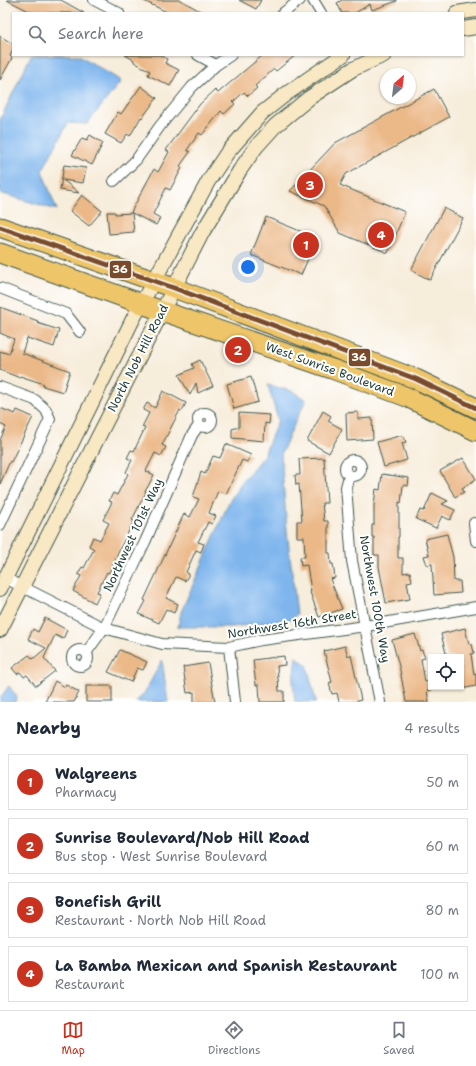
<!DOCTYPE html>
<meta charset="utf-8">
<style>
body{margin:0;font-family:"Shantell Sans",sans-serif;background:#f6f6f7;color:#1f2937}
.controls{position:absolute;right:12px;bottom:12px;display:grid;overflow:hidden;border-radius:0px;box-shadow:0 1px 3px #0004}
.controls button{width:36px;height:36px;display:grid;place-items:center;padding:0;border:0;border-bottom:1px solid #e0e1e3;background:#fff;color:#1f2937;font:20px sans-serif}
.compass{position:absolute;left:380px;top:68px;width:36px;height:36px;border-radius:50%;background:#fff;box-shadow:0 1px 3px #0004;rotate:28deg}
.you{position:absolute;left:248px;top:267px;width:14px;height:14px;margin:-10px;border:3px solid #fff;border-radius:50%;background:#1a73e8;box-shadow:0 0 0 6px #1a73e833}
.badge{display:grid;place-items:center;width:26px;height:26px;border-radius:50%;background:#c8321e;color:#fff;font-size:13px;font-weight:700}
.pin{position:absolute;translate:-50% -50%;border:2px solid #fff;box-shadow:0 1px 4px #0006}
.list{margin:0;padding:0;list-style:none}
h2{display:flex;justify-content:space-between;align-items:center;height:52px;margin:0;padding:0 16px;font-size:17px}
h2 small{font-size:13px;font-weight:400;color:#747a83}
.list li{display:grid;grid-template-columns:26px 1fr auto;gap:12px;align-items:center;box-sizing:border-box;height:56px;margin:0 8px 8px;padding:0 8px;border:1px solid #e0e1e3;border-radius:0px}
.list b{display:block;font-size:15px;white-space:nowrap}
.list p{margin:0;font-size:13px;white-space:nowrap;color:#747a83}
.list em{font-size:13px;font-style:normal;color:#747a83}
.icon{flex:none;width:22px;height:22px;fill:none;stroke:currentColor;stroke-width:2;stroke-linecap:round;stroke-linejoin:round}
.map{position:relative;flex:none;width:476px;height:702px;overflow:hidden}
.search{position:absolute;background:#fff;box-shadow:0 1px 3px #0004;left:12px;right:12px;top:12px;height:44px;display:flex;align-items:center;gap:10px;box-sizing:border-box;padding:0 14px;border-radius:0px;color:#747a83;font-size:15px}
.sheet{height:308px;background:#fff}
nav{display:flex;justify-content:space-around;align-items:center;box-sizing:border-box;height:56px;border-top:1px solid #e0e1e3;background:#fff;font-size:11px;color:#747a83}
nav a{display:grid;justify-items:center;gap:2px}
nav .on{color:#c8321e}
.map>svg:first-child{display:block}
.water{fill:#7eb5ed;stroke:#4e7990}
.building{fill:#ebb887}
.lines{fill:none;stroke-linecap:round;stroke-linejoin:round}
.street-casing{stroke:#3f574d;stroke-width:12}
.secondary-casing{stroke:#3f574d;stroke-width:16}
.highway-casing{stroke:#3f574d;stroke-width:21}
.street{stroke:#fff;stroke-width:10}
.secondary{stroke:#f8e8c3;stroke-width:14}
.highway{stroke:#eec569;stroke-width:19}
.bus-1-casing{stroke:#fff;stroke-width:8}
.bus-1{stroke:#7a4b2a;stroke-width:5}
.labels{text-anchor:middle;stroke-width:4;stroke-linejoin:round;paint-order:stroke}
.street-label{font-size:12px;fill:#1f3d34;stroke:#fff}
.line-badge{stroke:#fff;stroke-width:1.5}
.badge-label{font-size:11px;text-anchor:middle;font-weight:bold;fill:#fff}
</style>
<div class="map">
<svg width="476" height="702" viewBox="0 0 476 702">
<rect width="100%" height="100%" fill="#fff"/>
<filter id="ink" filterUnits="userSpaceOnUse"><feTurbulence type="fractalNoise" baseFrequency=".025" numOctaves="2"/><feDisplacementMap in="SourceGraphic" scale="8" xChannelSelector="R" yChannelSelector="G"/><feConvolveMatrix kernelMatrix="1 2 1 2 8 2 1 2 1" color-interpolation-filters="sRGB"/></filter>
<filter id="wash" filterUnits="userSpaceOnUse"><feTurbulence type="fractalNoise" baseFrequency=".012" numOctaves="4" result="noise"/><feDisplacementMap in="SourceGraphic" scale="16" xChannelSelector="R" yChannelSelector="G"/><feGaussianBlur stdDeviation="0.9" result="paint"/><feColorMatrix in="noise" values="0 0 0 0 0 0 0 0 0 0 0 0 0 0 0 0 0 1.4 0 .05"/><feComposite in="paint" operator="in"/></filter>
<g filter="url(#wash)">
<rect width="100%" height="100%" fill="#f7eddb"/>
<path class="water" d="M31 55H79L121 81 87 124 68 123 42 171 57 210 0 193V120Z
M268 385 292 391 306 400 297 418 281 454 287 531 297 614 293 619 232 627H178L181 612 229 502 241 483 264 455 278 420Z
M296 657 307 665 316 702H295L293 682Z
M162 660 168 702H136L145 692Z
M9 686 17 697 16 702H0V698Z"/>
<g id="blocks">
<path class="building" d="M7 0H61L84 13H33Z
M142 0H180L204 13H169Z
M239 0H261L256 9Z
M342 0H397V1L372 10 370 4 355 13H342L337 3Z
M0 36 13 44V50L10 56 12 58 0 80Z
M125 55H160L167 59 165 63 179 70 170 86 148 75 150 71 134 62V60Z
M263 55H296L276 71 274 69 255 86 257 88 248 96 244 92 233 102 235 104 224 114 221 111 202 135 199 133 187 150 190 152 180 166 182 168 170 190 166 188 153 214 160 218 156 225 132 213 134 232 109 234 107 212H115V214L132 213 131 212 154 169 158 172 169 152 166 150 200 104 215 90 218 93Z
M141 86 157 98 142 118 141 117 130 136 127 134 121 143 105 134 118 112 121 114Z
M434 89 449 117 346 174 340 185 405 212 388 253 340 233 324 206 290 191 335 143Z
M90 135 103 143 92 165 72 155 82 138 87 140Z
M64 165 86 168 83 183 63 180 79 193 60 190Z
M82 195 102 211 89 226 70 211Z
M444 208 463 218 430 280 411 270Z
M266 217 317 238 301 275 251 255Z
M0 307 38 321 37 323 59 330 54 347 27 338 22 353 70 371 63 392 43 386 44 384 20 376V378L0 370V351L9 354 14 339 0 333Z
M200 360 213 386 198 393 196 383 190 395 179 375 194 368 192 364Z
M251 377 258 402 234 409 227 384Z
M163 391 186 403 182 411 180 410 162 445 166 447 161 456 155 453 146 471 154 475 145 492H146L132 520 134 521 119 550 109 573 107 572 97 592 100 593 95 603 73 591 81 576 78 574 82 567 84 568 94 549 89 546 93 537 100 540 109 523 103 520 112 502 109 501 113 493 117 495 128 474 126 472 132 460 127 458 131 450 134 451 145 428 142 427 149 413 143 410 147 403 155 408Z
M0 408 15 414 17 410 33 417 11 462 10 461 0 484V440L6 427 0 424Z
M323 411 331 416 328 421 342 429 329 453 307 441Z
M358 412V419L372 418 373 439 347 441 346 413Z
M239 413 270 415 269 424 265 423 264 441 232 438V429L239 427Z
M403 435 406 442 402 443 407 460 384 467 377 442Z
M226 444 251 455 247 462 242 460 226 494 218 491 209 513 216 516 212 524 208 522 198 542 204 544 201 552 196 550 186 572 189 574 185 581 176 577 166 598 178 604 174 613 166 609 159 623 139 614 146 601 144 600 184 514 190 517 199 499 193 497 201 472 205 474 213 456 220 458Z
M324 458 327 503H322L324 521H328V553H330L331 564H333L335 578 330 579 342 609 319 617 310 592 311 591 307 565 301 566 300 557H305L304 537H297V521H302L299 484 296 485 295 475H300L299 459Z
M463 458 476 479 462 488 464 492 455 497 440 471Z
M382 474 409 478 408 486 403 485 401 503 399 502V537H398V558H403V573L410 572 412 581 407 582 410 599 386 603 379 567V555H374V537H372V525H374V505L376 489 380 490Z
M432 493 448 501 442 504 455 510 450 520 442 516 436 528 416 519 420 510 424 511Z
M447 534 453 557 454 581H460L461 593 434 595 432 564 427 565 424 556 429 555 425 539Z
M45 618 67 630 63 639 55 635 44 658 55 671 36 686 27 675 24 677 20 672 17 674 12 668 29 655 33 659 46 648 28 639 33 629 38 632Z
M465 628 469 644H472L474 653 471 654 474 675 476 674V686L461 689V657H447L441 634Z
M415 634 420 651 422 650 425 658 421 659 425 682 429 681 431 690 427 691 429 702H406L400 670 392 640Z
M345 646 348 656 351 655 361 700 354 702H339L337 693 332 694 329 683 332 682 324 651Z
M120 650 147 662 143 670 137 668 131 682 108 672Z
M284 656 285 665 277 666 279 691H284V702H260L259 685H256L253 660Z
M208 663 215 702H194V692L187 693 183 667Z
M55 681 65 687 66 685 79 692 74 702H45Z
M86 686H112V702H86Z"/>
</g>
</g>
<g filter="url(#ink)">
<use href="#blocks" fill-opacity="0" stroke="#3f574d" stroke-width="1"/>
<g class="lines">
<g class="street-casing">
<path id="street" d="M94 0 119 13
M313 0 321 13
M283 13 300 0
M198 55 216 65
M114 181 136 160 160 126 192 87 216 65 231 55
M0 288 66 314 80 332
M0 387 35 400 46 410 50 419 0 525
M198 420a7 7 0 1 1 14 0a7 7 0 1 1-14 0Z
M345 468a8 8 0 1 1 16 0a8 8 0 1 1-16 0Z
M349 476 346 487 352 561 380 702
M474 523 476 541
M5 578 104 628 162 644 229 647 261 640 366 626 476 607
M229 647 235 702
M72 658a8 8 0 1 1 16 0a8 8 0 1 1-16 0Z
M86 653 104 628 145 542 192 435 199 425"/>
</g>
<g class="secondary-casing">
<path id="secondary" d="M457 13 476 10
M463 29 476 27
M0 589 133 319 209 180 227 153 262 113 286 94 343 55
M0 630 202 233 240 170 256 147 275 126 309 98 353 69 384 55"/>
</g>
<g class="highway-casing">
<path id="highway" d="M0 227 174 288 416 379 476 408
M0 253 162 311 332 369 407 397 476 431"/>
</g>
<use href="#street" class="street"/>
<use href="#secondary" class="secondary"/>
<use href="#highway" class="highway"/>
<g class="bus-1-casing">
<path id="bus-1" d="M0 227 174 288 416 379 476 408"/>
</g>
<use href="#bus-1" class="bus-1"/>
</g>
</g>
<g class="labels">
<g class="street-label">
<text transform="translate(138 358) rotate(-63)" y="4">North Nob Hill Road</text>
<text transform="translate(330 369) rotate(20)" y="4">West Sunrise Boulevard</text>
<text transform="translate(133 535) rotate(-65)" y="4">Northwest 101st Way</text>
<text transform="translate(375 599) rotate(80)" y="4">Northwest 100th Way</text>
<text transform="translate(292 624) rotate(-9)" y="4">Northwest 16th Street</text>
</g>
</g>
<g class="line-badge">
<rect x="109" y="260" width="23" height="19" rx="4" fill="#7a4b2a"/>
<rect x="348" y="348" width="23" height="19" rx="4" fill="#7a4b2a"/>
</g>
<g class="badge-label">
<text x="120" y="273">36</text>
<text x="359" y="361">36</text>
</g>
</svg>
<div class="controls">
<button><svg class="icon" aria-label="locate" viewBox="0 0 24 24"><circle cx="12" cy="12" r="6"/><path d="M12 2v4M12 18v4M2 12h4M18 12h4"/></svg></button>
</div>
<svg class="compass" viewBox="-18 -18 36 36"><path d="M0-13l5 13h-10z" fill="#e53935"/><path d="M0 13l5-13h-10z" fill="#747a83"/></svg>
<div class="you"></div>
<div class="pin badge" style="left:306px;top:245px">1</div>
<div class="pin badge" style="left:238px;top:350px">2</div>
<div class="pin badge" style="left:310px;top:185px">3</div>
<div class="pin badge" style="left:381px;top:235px">4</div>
<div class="search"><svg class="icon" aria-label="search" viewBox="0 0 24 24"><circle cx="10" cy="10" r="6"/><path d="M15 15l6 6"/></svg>Search here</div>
</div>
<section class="sheet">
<h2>Nearby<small>4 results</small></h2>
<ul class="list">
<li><span class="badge">1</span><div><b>Walgreens</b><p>Pharmacy</p></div><em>50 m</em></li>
<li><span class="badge">2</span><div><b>Sunrise Boulevard/Nob Hill Road</b><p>Bus stop · West Sunrise Boulevard</p></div><em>60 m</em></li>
<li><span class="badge">3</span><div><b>Bonefish Grill</b><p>Restaurant · North Nob Hill Road</p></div><em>80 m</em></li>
<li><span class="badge">4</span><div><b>La Bamba Mexican and Spanish Restaurant</b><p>Restaurant</p></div><em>100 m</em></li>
</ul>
</section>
<nav>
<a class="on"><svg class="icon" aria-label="map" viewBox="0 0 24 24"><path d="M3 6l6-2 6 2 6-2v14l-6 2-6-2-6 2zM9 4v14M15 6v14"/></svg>Map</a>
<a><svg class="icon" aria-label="directions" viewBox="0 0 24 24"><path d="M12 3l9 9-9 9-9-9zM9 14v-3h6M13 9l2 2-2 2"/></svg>Directions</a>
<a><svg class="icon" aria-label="saved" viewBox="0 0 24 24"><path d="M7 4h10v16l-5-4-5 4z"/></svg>Saved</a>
</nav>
